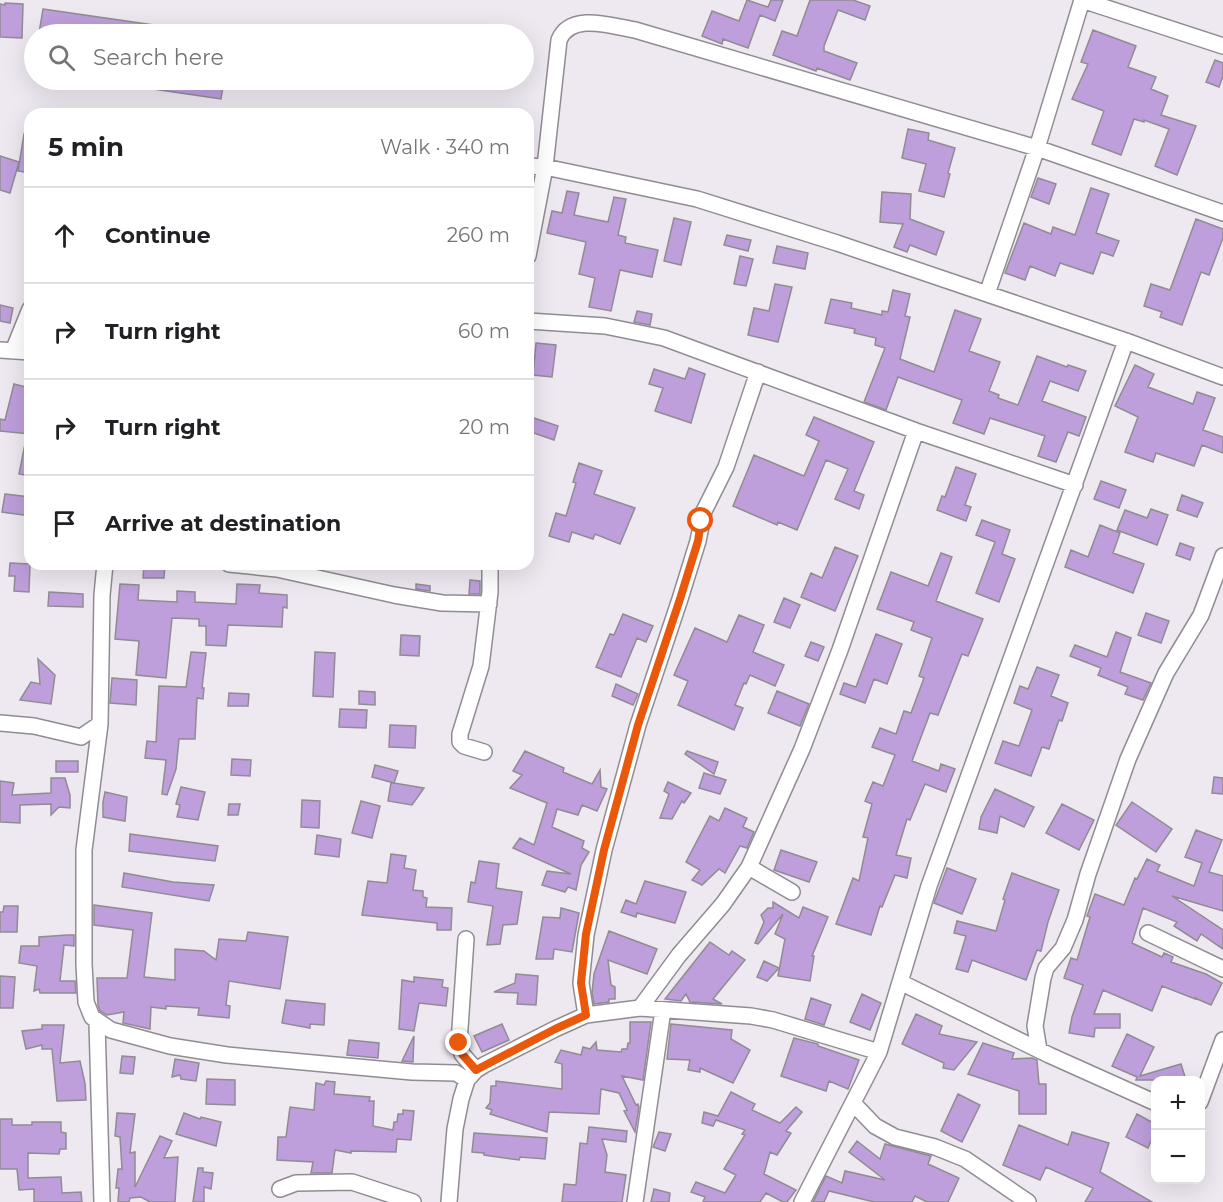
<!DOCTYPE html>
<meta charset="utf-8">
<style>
body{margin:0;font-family:Montserrat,sans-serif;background:#f2f2f2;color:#202124}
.controls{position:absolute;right:18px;bottom:18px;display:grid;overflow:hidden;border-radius:12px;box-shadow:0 6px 24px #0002}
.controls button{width:54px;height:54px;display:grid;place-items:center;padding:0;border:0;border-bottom:2px solid #e0e0e0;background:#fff;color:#202124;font:30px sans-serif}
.stop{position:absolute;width:18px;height:18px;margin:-14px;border:4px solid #ea580c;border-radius:50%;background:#fff}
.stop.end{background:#ea580c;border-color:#fff;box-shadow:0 2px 6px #0008}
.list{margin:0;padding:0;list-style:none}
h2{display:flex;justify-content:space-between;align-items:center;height:78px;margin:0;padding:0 24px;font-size:26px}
h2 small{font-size:20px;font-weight:400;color:#757577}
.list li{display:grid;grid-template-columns:39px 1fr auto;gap:18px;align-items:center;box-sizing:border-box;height:96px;padding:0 24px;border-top:2px solid #e0e0e0}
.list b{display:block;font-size:22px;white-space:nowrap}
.list em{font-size:20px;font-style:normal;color:#757577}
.icon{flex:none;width:33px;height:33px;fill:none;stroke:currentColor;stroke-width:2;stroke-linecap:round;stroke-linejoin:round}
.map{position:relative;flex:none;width:1223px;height:1202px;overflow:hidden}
.search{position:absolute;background:#fff;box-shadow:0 6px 24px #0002;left:24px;top:24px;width:510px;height:66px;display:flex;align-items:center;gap:15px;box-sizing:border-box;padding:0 21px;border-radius:33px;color:#757577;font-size:22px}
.panel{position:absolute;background:#fff;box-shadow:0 6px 24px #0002;left:24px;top:108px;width:510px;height:462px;border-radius:18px}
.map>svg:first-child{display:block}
.building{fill:#be9edb;stroke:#908c94;stroke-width:1.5}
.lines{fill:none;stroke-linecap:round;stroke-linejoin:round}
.street-casing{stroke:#918c94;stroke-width:18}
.street{stroke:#fff;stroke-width:15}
.route{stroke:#ea580c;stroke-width:8}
</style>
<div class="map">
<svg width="1223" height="1202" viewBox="0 0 1223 1202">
<rect width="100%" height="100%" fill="#eee8f0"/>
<path class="building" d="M747 0 768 7 771 0H783L775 21 760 15 748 48 723 39 722 44 702 36 712 11 739 21Z
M810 0H853L870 6 865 20 838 10 824 46V51L857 63 850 80 817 68 816 71 773 55 782 31 797 36Z
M5 3 23 4 22 38 0 37V4L5 5Z
M43 9 174 28 173 34H50L39 33Z
M1093 30 1136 46 1128 67 1156 77 1151 89 1168 96 1161 115 1196 126 1177 175 1155 166 1169 129 1144 120V122L1134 119 1121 155 1092 144 1104 111 1072 99 1088 64 1081 62Z
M1215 60 1223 63V76L1219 87 1206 82Z
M134 80H224L221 99 133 86Z
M908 129 929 133 928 140 955 148 948 173 950 174 944 197 919 191 926 164 902 158Z
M24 134H30V173L18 171Z
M0 156 19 162 10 193 0 190Z
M1038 178 1056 184 1049 204 1031 197Z
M1091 188 1109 194 1096 233 1119 241 1113 256 1101 252 1093 274 1060 263 1055 276 1030 266 1025 280 1005 273 1024 223 1051 234 1053 227 1075 235Z
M567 191 579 193 574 215 608 222 614 197 626 199 618 235 626 237 625 243 658 250 652 277 620 270 611 311 589 307 595 278 579 274 586 242 547 233 552 211 562 213Z
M882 192 911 194 910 219 944 232 936 255 910 245 907 252 894 247 903 224 880 222Z
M674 218 691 222 681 265 664 261Z
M1196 219 1223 229V238L1209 275 1201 272 1182 325 1160 317 1162 312 1144 306 1151 284 1170 290Z
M727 235 751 240 748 251 724 245Z
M777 246 808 253 805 269 773 263Z
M740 256 753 259 746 286 734 284Z
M775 284 792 287 778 342 748 335 754 308 769 311Z
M893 290 910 294 905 316 910 317 900 359 934 372 955 310 981 319 969 351 1000 362 989 391 999 395 998 398 1018 405 1037 356 1067 367 1068 365 1086 371 1078 391 1050 381 1042 401 1086 417 1079 436 1068 432 1056 462 1038 456 1045 436 990 418 984 434 953 423 962 400 898 377 886 410 864 402 885 348 875 345 876 338 854 333 855 329 825 323 831 299 852 303 851 308 882 315V311L888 312Z
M0 305 13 308 10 323 0 321Z
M637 311 652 314 650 325 634 322Z
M536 343 556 345 552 377 533 375Z
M1135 365 1154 374 1148 387 1193 404 1197 392 1215 398 1203 430 1223 437V453L1202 445 1194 466 1156 453 1153 462 1125 452 1138 417 1115 406Z
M689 368 705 374 691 423 655 411 663 388 649 384 654 369 685 379Z
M14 384 30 388V434L0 431V419L5 420Z
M528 416 558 426 554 440 528 431Z
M814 417 874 442 854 491 864 495 859 509 835 499 848 469 826 460 797 530 778 522 777 525 733 506 754 455 804 476 819 441 806 435Z
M25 444 30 445V476L19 474Z
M579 463 602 471 594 494 635 508 620 544 595 534 593 539 572 532 569 542 549 536 556 513 566 516 576 483 573 482Z
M956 467 976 474 965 505 971 507 966 521 937 510 942 496 945 497Z
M1101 481 1126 490 1119 508 1094 499Z
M5 494 30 497V516L2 512Z
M1182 495 1203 503 1197 517 1177 510Z
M1151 509 1168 515 1157 545 1117 530 1125 510 1147 518Z
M982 520 1010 530 1002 554 1015 559 999 602 976 593 995 542 976 535Z
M1100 525 1120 533 1113 553 1144 564 1133 593 1065 567 1071 550 1088 557Z
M1180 543 1194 548 1190 560 1176 555Z
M835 547 858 556 835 611 801 597 811 573 822 578Z
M941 553 952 557 936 601 983 619 968 656 962 654 938 715 930 713 912 761 939 771 941 764 955 769 946 792 925 784 910 820 907 819 896 855 911 858 907 878 895 875 882 907 880 906 871 935 836 924 853 878 859 881 868 838 863 837 872 804 865 801 873 782 883 786 895 755 872 747 880 728 896 734 904 711 911 713 924 678 919 676 932 638 911 630 914 622 877 609 891 572 928 586Z
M10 563 30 564 29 592 14 591 15 576H9Z
M144 564H165L164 578H143Z
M470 580 480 581V594H469Z
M120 584 139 585 138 600 177 602V591L195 592V602L236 604 237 584 260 585 259 593 287 595V608L283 607 282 627 228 625 226 646 206 645V626H199V619L172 618 166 678 136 675 139 641 115 639Z
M416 584 430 586V591L416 589Z
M49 592 83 594V607L48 606Z
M784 598 800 605 790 628 774 622Z
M1146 613 1169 621 1161 643 1138 635Z
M623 614 653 626 646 642 637 638 621 677 596 667 610 634 614 635Z
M739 615 764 625 753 652 784 665 775 686 750 675 746 684 744 683 735 705 743 708 734 730 678 705 688 681 674 675 695 628 727 642Z
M1116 632 1131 638 1120 672 1151 683 1143 700 1125 694 1128 687 1098 675 1101 668 1070 656 1075 645 1107 657Z
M876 634 902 644 887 684 874 679 865 703 840 694 844 683 856 687Z
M401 635 420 636 419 656 400 655Z
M811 642 824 647 818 661 805 656Z
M191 652 206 653 202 688H204L203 699 197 698 195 739H179L176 769 167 795 162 794 166 760 145 758 147 741 156 742 159 686 186 687Z
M315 652 335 653 333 697 313 696Z
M38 659 55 675 51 704 20 700 31 682 40 684Z
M1037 667 1059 675 1051 696 1068 703 1062 721 1059 720 1049 749 1042 747 1031 776 995 763 1003 741 1019 746 1032 710 1014 703 1020 686 1028 689Z
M112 678 137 680 136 705 110 703Z
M616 684 638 694 633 705 612 696Z
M359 691 375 692V705L359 704Z
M777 691 809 704 800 726 768 713Z
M229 693 249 694 248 706H228Z
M340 709 367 710 366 728 339 727Z
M390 725 416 726 415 748 389 747Z
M525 751 564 768 563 772 592 784 600 770 601 787 607 789 597 811 582 805 578 815 557 809 552 827 584 841 582 848 589 852 581 865 576 890 568 887 565 892 542 885 547 871 571 874 513 848 520 838 534 845 547 803 510 788 522 775 513 771Z
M687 751 718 762 714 774 685 754Z
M232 759 251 760 250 776 231 775Z
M56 761H78V772H56Z
M375 765 398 771 394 783 372 777Z
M704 773 726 780 720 794 699 788Z
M1214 777 1223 778V794L1212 793Z
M51 778H65L70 795V808L59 807 51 815V804L20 805V823L0 822V781L14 783 12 795 51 793Z
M668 782 691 793 684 803 682 801 672 819 660 818 669 794 664 791Z
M391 783H394L424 788 412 805 388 801Z
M181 787 205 792 198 820 177 817 180 805 176 804Z
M995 789 1034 807 1024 827 1000 816 997 833 979 829 981 817Z
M105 792 127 797 125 821 103 817V802Z
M302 800 320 801 319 828 301 827Z
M361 801 380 806 372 838 352 833Z
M1132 802 1172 829 1156 852 1116 825Z
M229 804H240L238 815H228Z
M1062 804 1094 820 1079 850 1046 833Z
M725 808 747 818 743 827 754 832 747 848 740 846 725 873 719 869 702 885 692 880 700 870 686 862 710 816 719 821Z
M1196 830 1222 840 1209 872 1223 876V911L1172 896 1223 930V949L1201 934 1197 941 1174 926 1177 922 1143 908 1132 943 1162 957 1164 953 1173 957 1171 962 1206 974 1222 983 1211 1005 1195 998V999L1162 986 1152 1011 1103 990 1094 1014H1120V1028H1095L1094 1037 1069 1033 1072 1017 1083 985 1064 978 1071 958 1077 960 1090 917 1087 916 1095 894 1124 905 1135 878 1137 879 1147 859 1160 865 1157 871 1194 886 1202 863 1185 857Z
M130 834 218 846 215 861 129 851Z
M317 835 341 839 339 857 315 854Z
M781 850 817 862 809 882 774 870Z
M391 854 406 856 404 868 416 870 413 890 423 891V897L427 898 426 907 452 908 451 930H437V923L362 915 368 881 387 883Z
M479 861 499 864 496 888 522 892 517 924 503 925 500 944 487 945 493 906 468 902 471 882 475 883Z
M947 868 976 879 962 914 934 903Z
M124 873 173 882 214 885 209 901 122 887Z
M1012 873 1059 890 1048 922 1041 951 1037 950 1026 980 972 960 968 972 956 969 966 936 954 933 957 921 996 931 1005 900 1003 899Z
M645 881 686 892 675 923 637 913 636 917 621 912 626 900 636 904Z
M773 902 799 918 803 907 828 917 812 956H814L810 981 778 976 785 939 775 934 783 914 758 944 755 943 764 922 761 915 768 908H773Z
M94 905 152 913 144 977 175 980V949L204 951 216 960 219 939 246 941 248 932 288 937 280 989 229 981 226 1005 230 1006 229 1018 198 1015 199 1008 166 1006V1009L151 1007 150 1029 123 1023 124 1012 107 1015 100 1011 98 1005 97 978H127L133 930 94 925Z
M4 906H18L17 932H0V912H3Z
M561 908 579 913 572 952 554 949 553 959H536L543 917 560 918Z
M609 931 657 949 647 974 608 960 611 985 615 987V999H609V1002L594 1004 592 993 594 974Z
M67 935H74V946L64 945 60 981H75L76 993H40L39 989 34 991 37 966 19 963 21 946H39V937Z
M710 942 729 955 732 951 745 960 713 999 722 1004 690 1002 686 994 681 1001 665 999Z
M764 961 779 968 767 981 757 977Z
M516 974 538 976 536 1005 517 1004 518 993 494 992 515 983Z
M0 976 15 977 13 1008H0Z
M414 977 443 980 442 987 448 988 446 1006 419 1003 414 1031 399 1029 402 980 414 982Z
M862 994 881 1003 870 1030 850 1022Z
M811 998 831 1005 824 1025 805 1019Z
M286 1000 325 1004 324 1025 310 1024V1028L282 1023Z
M916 1014 942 1026 939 1034 977 1042 954 1070 943 1068 944 1063 902 1044Z
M630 1022H651L643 1080 622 1076 636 1105 638 1104 639 1107 635 1132 624 1111 627 1110 619 1093 601 1089 599 1114 549 1112 547 1132 490 1114 492 1110 486 1108 490 1103 491 1086H496V1081L562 1089V1064L555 1062 561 1050 581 1055 583 1047 590 1049 596 1042 597 1050 621 1052 622 1049H627L628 1043H630Z
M502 1024 509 1040 482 1052 474 1036Z
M671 1024 732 1030 731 1039 750 1050 733 1083 700 1068V1072L688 1070 690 1060 667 1059Z
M42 1025H64L60 1063 80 1061 85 1083 86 1100 57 1101 52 1049H42V1045L26 1049 22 1031 42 1029Z
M1127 1034 1154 1047 1140 1076 1181 1064 1186 1080H1136L1137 1077 1112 1066Z
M414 1036 413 1062 402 1061Z
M794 1038 818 1044V1046L859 1060 848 1089 829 1081 826 1091 781 1076Z
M349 1040 379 1043 378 1058 347 1055Z
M983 1043 1014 1053 1012 1059 1032 1058 1037 1060 1039 1084H1046V1114H1019V1091L968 1074Z
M122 1056 135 1057 133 1074 120 1073Z
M175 1059 199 1063 196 1081 181 1079 180 1075 172 1077Z
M207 1079 235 1080V1105L206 1104Z
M326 1081 335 1082 334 1094 370 1097 369 1101H374L373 1126 393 1130 394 1122H397L398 1114H403V1110L414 1111 411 1140 397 1139 396 1152 351 1151V1153L335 1150 332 1173H311L313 1162 277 1160 278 1137H286L290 1107 314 1110 316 1083 324 1085Z
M731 1092 755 1104 752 1110 780 1123 796 1107 802 1112 786 1131 791 1133 777 1155 770 1152 764 1174 796 1190 787 1202H783L766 1193 760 1202H703L705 1197 691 1192 696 1182 725 1193 736 1175 724 1169 745 1135 742 1134 745 1130 716 1120 713 1126 702 1123 704 1112 718 1116Z
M958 1094 980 1105 962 1142 941 1131Z
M117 1113 135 1114 130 1153 135 1152V1187L160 1136 172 1141 164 1158 178 1157 175 1202H150L141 1197 130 1198 129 1202H118L119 1188H116L118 1169H122L120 1137 115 1136Z
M184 1113 200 1119 201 1117 221 1122 216 1146 176 1134Z
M1137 1114 1155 1124V1132L1148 1148 1126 1137Z
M0 1119H12V1125H32V1122H61V1132L66 1133V1149H60L59 1154 28 1153V1178L61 1177 62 1193 81 1192 82 1202H34V1189L19 1190 17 1169H0Z
M1019 1125 1068 1145 1072 1132 1109 1143 1100 1172 1152 1202H1085L1093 1188 1046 1167 1040 1180 1003 1165Z
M589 1127 627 1131 626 1142 602 1139 607 1155 605 1172 626 1175 622 1202H562L564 1184 576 1185 580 1143 587 1144Z
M659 1132 671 1134 665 1151 653 1147Z
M474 1133 547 1138 545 1159 520 1157 519 1160 484 1155V1153L472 1152Z
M857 1141 880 1159 885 1144 931 1156 928 1164 959 1178 948 1202H927L915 1196 912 1202H874L829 1191 824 1202H813L826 1176 842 1183 845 1171 885 1180 849 1152Z
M198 1168H203V1172L213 1173 211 1189 204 1187V1202H193Z
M654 1189 670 1193 669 1202H651Z"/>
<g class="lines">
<g class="street-casing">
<path id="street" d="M1082 0 1223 46
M528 166 545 167 697 199 837 243 1126 341 1223 377
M528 256 545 167 559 40C571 12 611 26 635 30L1037 148 1223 213
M987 294 1037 148 1082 0
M528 321 605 326 664 338 916 431 1075 485
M0 350 30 352
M13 351 30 309
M105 564 102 595 100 724 84 850V964L86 1002 92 1017 111 1030 170 1046 227 1055 412 1072 456 1073 467 1080
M229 564 277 569 394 595 442 603 489 604
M0 723 34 726 81 737 100 724
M484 752 464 746 460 742V734L481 666 490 592V564
M749 867 792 892
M1148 933 1223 969
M466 939 459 1043 462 1054 476 1070
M900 982 1049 1055 1156 1103
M640 1008 679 955 723 904 749 867 802 749 840 650 916 431
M586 1015 581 983 586 935 604 850 638 725 680 599 698 541 704 511 726 467 758 372
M97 1022 102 1202
M1039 1050 1035 1026 1043 978 1046 968 1063 948 1075 920 1088 874 1128 759 1166 673 1201 615 1223 556
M1200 1102 1223 1040
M853 1103 875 1126 895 1137 935 1147 965 1159 1028 1202
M280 1189 296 1183 352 1182 413 1202
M449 1202 455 1129 461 1099 467 1080 476 1070 484 1065 555 1029 586 1015 640 1008 751 1016 773 1020 879 1052
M635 1202 663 1010
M802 1202 879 1052 929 886 1126 341"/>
</g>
<use href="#street" class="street"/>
</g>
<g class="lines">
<path class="route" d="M459 1043 462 1054 476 1070 555 1029 586 1015 581 983 586 934 604 850 638 725 680 599 698 541 701 521"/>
</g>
</svg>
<div class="controls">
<button>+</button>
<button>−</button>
</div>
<div class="stop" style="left:701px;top:521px"></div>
<div class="stop end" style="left:459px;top:1043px"></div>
<div class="search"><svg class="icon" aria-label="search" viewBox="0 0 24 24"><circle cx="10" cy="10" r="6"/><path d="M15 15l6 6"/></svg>Search here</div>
<section class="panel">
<h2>5 min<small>Walk · 340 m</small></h2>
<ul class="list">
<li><svg class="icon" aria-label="ahead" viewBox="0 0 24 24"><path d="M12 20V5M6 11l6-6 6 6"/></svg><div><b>Continue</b></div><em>260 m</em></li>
<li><svg class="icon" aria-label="right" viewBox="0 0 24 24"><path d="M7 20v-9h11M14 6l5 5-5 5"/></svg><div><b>Turn right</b></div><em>60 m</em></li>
<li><svg class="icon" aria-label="right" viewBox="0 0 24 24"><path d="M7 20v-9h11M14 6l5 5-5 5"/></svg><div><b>Turn right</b></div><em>20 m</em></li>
<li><svg class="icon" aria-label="arrive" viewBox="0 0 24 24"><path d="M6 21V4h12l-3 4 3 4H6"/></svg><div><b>Arrive at destination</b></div></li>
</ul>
</section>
</div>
